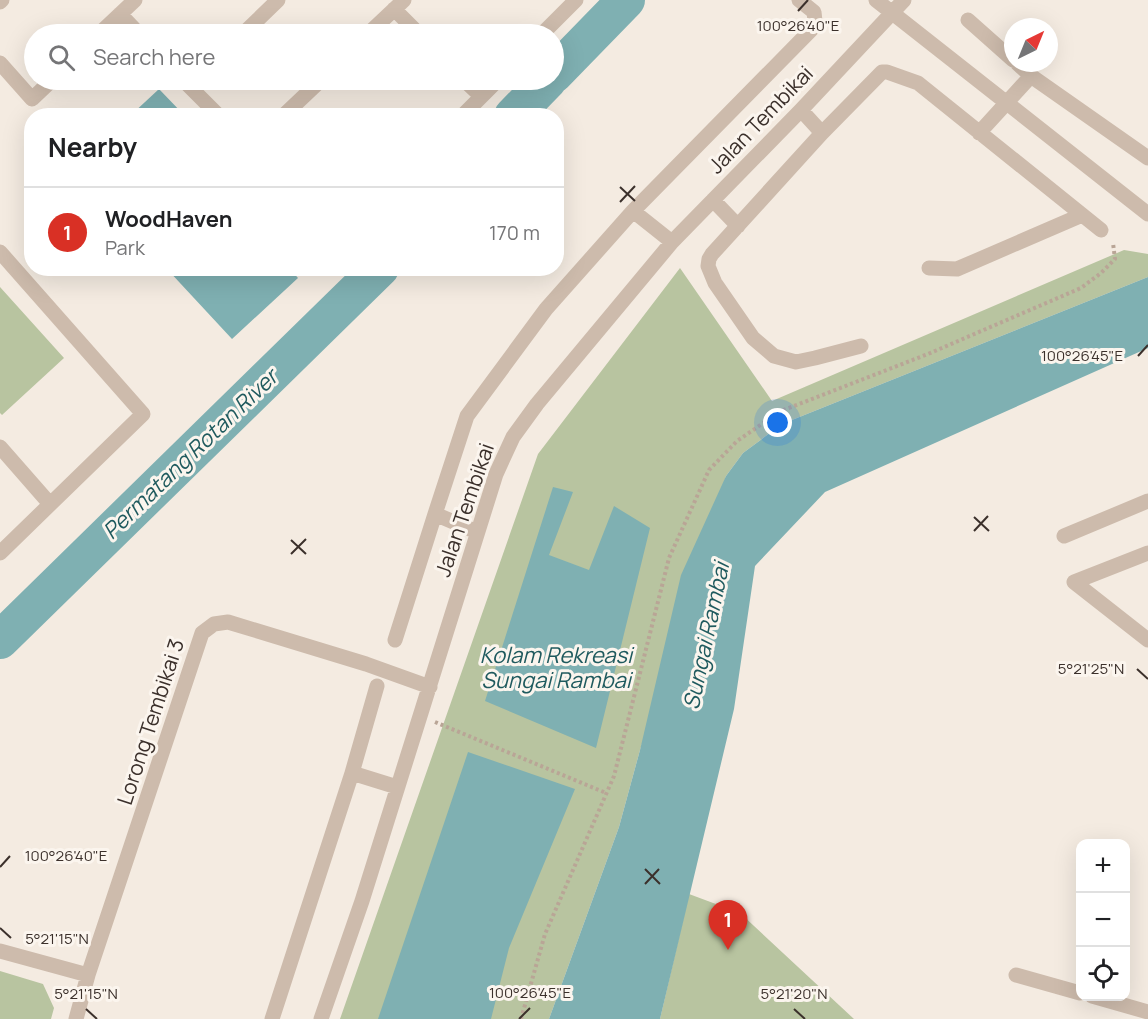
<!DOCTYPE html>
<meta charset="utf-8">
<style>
body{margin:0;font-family:Manrope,sans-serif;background:#f6f6f6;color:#202124}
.controls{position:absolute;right:18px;bottom:18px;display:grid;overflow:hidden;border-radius:12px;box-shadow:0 6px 24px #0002}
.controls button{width:54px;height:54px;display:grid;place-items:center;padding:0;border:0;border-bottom:2px solid #e0e0e0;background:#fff;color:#202124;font:30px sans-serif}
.compass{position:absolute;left:1004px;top:18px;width:54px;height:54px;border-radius:50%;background:#fff;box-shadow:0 6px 24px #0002;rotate:43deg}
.you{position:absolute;left:778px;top:423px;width:21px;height:21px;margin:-15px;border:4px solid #fff;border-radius:50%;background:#1a73e8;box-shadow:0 0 0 9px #1a73e833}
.badge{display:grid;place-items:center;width:39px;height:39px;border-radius:50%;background:#d93025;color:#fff;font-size:20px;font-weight:700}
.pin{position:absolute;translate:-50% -50px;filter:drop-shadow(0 2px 3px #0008)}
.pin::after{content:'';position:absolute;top:32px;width:21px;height:18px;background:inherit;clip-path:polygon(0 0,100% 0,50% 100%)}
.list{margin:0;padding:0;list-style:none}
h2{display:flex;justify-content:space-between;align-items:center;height:78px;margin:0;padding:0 24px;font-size:26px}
h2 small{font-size:20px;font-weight:400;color:#757577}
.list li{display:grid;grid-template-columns:39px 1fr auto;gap:18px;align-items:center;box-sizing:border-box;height:90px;padding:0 24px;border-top:2px solid #e0e0e0}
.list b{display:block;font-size:22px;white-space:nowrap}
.list p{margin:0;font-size:20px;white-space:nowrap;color:#757577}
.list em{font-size:20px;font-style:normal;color:#757577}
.icon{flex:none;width:33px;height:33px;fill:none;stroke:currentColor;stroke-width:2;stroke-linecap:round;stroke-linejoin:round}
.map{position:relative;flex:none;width:1148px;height:1019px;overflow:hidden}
.search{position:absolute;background:#fff;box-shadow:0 6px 24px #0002;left:24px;top:24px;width:540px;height:66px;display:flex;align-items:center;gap:15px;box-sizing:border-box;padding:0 21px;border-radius:33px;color:#757577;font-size:22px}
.panel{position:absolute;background:#fff;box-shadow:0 6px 24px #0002;left:24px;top:108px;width:540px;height:168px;border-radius:24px}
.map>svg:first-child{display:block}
.green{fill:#b8c4a0}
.water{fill:#7fb0b2}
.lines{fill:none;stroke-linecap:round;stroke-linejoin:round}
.river{stroke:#7fb0b2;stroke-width:38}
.path{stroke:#b9a596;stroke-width:4;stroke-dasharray:3 3;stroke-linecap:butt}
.minor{stroke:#cdbbac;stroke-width:15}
.ticks{fill:none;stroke:#3b302b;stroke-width:2}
.labels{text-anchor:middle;stroke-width:6;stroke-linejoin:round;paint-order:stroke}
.street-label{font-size:21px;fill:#3b302b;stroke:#fbf5ee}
.water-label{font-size:22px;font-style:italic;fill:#1f5a5e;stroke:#fbf5ee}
.ticks-label{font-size:15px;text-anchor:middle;fill:#3b302b;stroke:#fbf5ee;stroke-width:6;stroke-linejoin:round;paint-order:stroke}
</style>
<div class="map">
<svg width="1148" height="1019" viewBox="0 0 1148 1019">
<rect width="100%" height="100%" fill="#f4ebe1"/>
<path class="green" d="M1124 250 1148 254V277L782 424 743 453 726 476 640 750 619 827 549 1019H340L538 454 680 268 772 401Z
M0 287 64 358 2 415 0 413Z
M689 894 740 913 854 1019H660Z
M0 971 43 984 54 1008 51 1019H0Z"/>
<path class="water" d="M159 89 184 115H131Z
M167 269H290L298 278 232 339Z
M1148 277V348L825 492 755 566 734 709 660 1019H549L619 827 640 750 681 575 726 476 743 453 782 424Z
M553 487 573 492 549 555 589 570 614 506 650 528 596 748 485 701Z
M468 752 575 789 509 948 491 1019H378Z"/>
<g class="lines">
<path class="river" d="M554 74 626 0
M513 116 548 80
M0 640 380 268"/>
<path class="path" d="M435 722 606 793
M521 1019 545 934 614 776 669 558 709 470 737 441 781 411 928 354 1081 288 1101 273 1115 259 1113 243"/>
<path class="minor" d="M876 0 1148 214
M0 2 2 0
M394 9 419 34
M120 14 139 34
M968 20 1013 60
M99 34 135 0
M243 34 278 0
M368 34 404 0
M542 34 576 0
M0 63 32 99 52 80
M1031 76 1148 158
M183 80 219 116
M464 80 481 96
M801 110 822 133
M283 116 321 80
M462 116 498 80
M979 133 1031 76 1017 63
M713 200 738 226
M633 211 672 242
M0 252 143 414 0 553
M929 268 957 269 1082 215
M861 346 815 358 796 362 774 356 753 338 715 283 708 266 709 259 712 254 822 133 882 72H887L918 83 1101 230
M0 447 50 504
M477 532 435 514 467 416 546 309 633 211 811 30 815 21 814 12 799 0
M1064 536 1148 501
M1148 553 1074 582 1148 640
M395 640 435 514
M352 773 397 787
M0 951 88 975
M1016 975 1080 993
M1092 996 1148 1012
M76 1019 88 975 202 633 214 624 228 622 366 664 430 687
M272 1019 352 773 377 686
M321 1019 362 901 496 474 513 437 537 404 672 242 801 110 904 0"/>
</g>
<path class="ticks" d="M798 11 808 0M620 187 635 201M620 202 635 186M1138 356 1148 345M974 517 989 531M974 531 988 516M291 540 306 554M291 554 306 539M1137 669 1148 679M0 867 10 856M645 869 660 884M645 884 659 869M0 928 11 938M86 1009 97 1019M794 1009 805 1019M519 1019 530 1008"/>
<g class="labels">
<g class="street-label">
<text transform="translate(761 120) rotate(-46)" y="7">Jalan Tembikai</text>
<text transform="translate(465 510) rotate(-71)" y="7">Jalan Tembikai</text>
<text transform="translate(151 722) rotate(-72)" y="7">Lorong Tembikai 3</text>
</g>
<g class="water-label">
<text transform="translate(190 454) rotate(-44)" y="8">Permatang Rotan River</text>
<text transform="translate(706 636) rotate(-78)" y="8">Sungai Rambai</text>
<text x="556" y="663">Kolam Rekreasi<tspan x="556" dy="25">Sungai Rambai</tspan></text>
</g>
</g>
<g class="ticks-label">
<text x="798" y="31">100°26'40"E</text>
<text x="1082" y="361">100°26'45"E</text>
<text x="1091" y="674">5°21'25"N</text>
<text x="66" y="861">100°26'40"E</text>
<text x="57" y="944">5°21'15"N</text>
<text x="530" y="998">100°26'45"E</text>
<text x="86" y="999">5°21'15"N</text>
<text x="794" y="999">5°21'20"N</text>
</g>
</svg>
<div class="controls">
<button>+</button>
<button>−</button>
<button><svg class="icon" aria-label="locate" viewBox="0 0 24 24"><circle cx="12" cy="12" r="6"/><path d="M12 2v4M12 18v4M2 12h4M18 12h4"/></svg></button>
</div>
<svg class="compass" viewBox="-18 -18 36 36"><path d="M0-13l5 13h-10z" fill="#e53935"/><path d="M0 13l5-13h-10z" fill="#757577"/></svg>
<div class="you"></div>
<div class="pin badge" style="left:728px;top:950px">1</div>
<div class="search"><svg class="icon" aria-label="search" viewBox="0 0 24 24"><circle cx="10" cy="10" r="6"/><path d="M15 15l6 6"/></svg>Search here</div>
<section class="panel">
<h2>Nearby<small></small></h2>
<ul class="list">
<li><span class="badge">1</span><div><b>WoodHaven</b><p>Park</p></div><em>170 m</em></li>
</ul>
</section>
</div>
